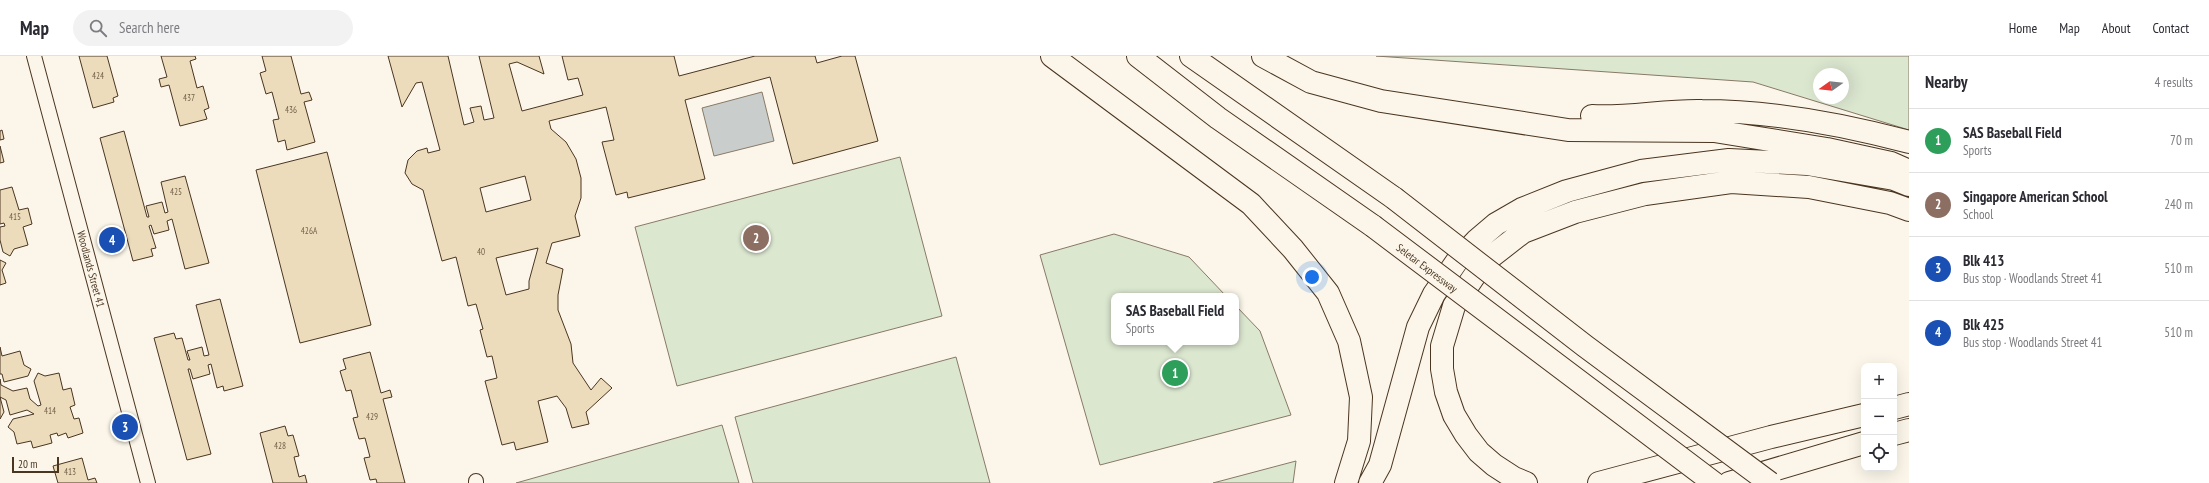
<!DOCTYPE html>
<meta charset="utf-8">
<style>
body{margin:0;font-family:"PT Sans Narrow",sans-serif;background:#f2f2f3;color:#2b2b33}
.controls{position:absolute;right:12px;bottom:12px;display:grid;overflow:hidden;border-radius:8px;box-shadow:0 4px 16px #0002}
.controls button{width:36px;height:36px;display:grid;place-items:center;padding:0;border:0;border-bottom:1px solid #e1e1e2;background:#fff;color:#2b2b33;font:20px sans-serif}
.compass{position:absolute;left:1813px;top:12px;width:36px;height:36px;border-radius:50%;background:#fff;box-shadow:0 4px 16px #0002;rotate:255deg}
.scale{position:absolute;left:12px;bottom:10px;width:47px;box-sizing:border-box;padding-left:4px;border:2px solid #4a3520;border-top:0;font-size:11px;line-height:14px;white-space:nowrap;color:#4a3520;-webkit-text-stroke:3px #fbf6e9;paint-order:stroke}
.you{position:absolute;left:1312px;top:221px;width:14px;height:14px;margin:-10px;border:3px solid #fff;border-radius:50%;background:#1a73e8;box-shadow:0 0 0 6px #1a73e833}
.badge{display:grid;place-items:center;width:26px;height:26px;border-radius:50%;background:#1a73e8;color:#fff;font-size:13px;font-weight:700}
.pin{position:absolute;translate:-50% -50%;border:2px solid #fff;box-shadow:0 1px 4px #0006}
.popup{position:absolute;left:1111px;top:237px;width:128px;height:52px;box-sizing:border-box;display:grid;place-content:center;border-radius:8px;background:#fff;filter:drop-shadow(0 1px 3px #0005);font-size:13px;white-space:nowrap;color:#7c7c81}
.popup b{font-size:15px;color:#2b2b33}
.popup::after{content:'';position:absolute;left:50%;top:100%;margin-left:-8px;border:8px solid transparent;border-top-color:#fff}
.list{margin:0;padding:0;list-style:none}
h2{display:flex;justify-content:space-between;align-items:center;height:52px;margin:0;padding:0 16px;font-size:17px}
h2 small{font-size:13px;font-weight:400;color:#7c7c81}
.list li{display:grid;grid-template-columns:26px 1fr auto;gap:12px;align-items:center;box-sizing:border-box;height:64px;padding:0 16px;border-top:1px solid #e1e1e2}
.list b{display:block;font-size:15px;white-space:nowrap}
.list p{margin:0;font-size:13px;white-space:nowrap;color:#7c7c81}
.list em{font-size:13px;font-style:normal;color:#7c7c81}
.icon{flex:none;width:22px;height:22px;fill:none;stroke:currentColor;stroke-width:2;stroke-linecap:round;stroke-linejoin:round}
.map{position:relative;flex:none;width:1909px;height:427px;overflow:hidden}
header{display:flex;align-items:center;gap:24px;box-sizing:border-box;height:56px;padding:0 20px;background:#fff;border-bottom:1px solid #e1e1e2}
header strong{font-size:19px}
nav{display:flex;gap:22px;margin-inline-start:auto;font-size:14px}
.search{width:280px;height:36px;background:#f2f2f3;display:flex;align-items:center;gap:10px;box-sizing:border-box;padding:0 14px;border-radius:22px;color:#7c7c81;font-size:15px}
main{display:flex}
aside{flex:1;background:#fff}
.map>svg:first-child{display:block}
.green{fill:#dce7d0;stroke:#887966;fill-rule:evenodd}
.water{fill:#c9cecd;stroke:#887966}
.building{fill:#ecdcbc;stroke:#4a3520;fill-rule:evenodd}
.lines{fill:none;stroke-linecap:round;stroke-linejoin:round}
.street-casing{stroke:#4a3520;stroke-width:16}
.highway-casing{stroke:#4a3520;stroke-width:24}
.street{stroke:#fbf6e9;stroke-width:14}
.highway{stroke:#fbf6e9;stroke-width:22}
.highway-bridge-casing{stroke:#4a3520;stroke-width:24;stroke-linecap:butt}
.highway-bridge{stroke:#fbf6e9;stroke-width:22}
.labels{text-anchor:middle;stroke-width:3;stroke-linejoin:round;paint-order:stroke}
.number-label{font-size:9px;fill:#725f47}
.street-label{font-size:11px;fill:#4a3520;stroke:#fbf6e9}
</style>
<header>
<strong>Map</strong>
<div class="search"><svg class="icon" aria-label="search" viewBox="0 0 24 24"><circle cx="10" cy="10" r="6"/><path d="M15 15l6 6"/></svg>Search here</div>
<nav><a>Home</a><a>Map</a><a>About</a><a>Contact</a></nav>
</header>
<main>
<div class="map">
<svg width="1909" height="427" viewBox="0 0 1909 427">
<rect width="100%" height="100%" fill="#fbf6e9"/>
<path class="green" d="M1376 0H1909V74L1753 26ZM1819 18H1843V42H1819Z
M900 101 942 260 677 330 635 171Z
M1114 178 1189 201 1226 240H1114V286H1236V250L1260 275 1291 359 1100 409 1040 199Z
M956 301 990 427H753L735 361Z
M722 369 739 427H516Z
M1296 405 1293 427H1213Z"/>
<path class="water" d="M762 36 774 85 714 100 702 52Z"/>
<path class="building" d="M79 0H107L118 40 113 42 114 46 93 52Z
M161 0H195L196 3 190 5 197 32 203 30 209 52 204 54 207 63 180 70 169 29 161 31 159 23 167 21Z
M262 0H291L301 38 309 36 312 44 304 46 315 86 287 94 285 84 278 86 273 64 279 63 272 36 266 38 260 17 266 15Z
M388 0H448L464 69 474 66 470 52 481 50 484 64 494 62 479 0H539L544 18 517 6 509 8 522 55 583 39 578 22 568 24 562 0H674L679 20 755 0H815L817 7 842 0H855L878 85 793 108 770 21 685 44 705 123 628 142 627 136 616 139 602 86 614 84 606 51 549 65 551 73 566 86 576 103 581 122V142L575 160 580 180 552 187 546 207 563 213 558 239V254L571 288 573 307 591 334 601 322 612 332 586 356 589 368 572 372 566 352 557 340 538 345 548 386 516 394 514 386 502 389 485 325 497 322 492 300 487 301 480 274 483 273 476 248 468 250 456 201 442 205 423 134 412 128 405 117 408 104 417 95 427 92 428 97 440 94 422 26 416 27 402 51ZM525 120 531 144 486 156 480 132ZM538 192 529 225V233L506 239 496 202Z
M2 74 4 83 0 84V75Z
M124 75 147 161H149L146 150 162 146 165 157 168 156 161 126 185 120 209 207 185 213 172 163 167 165 169 174 154 178 151 169 149 170 156 192 151 193 153 200 133 205 100 82Z
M0 90 4 106 0 107Z
M327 96 371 269 300 287 256 114Z
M12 131 19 154 28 152 32 168 23 171 28 189 14 193 10 200 3 196 0 184V171L5 170 4 167 0 168V134Z
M0 204 6 207 2 214 6 227 0 229Z
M220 243 243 330 224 335 223 330 217 332 211 308 208 309 210 318 193 323 190 313H188L211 398 187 404 154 282 174 277 176 283 182 282 188 304H190L187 295 202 291 204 300 209 299 196 249Z
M0 291 2 300 20 295 24 309 31 313 28 320 4 326 2 318H0Z
M370 296 381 337 390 334 392 341 383 343 405 427H377L376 423 370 424 364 402 370 401 365 382 359 383 353 362 358 361 351 334 346 335 340 315 346 313 343 303Z
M38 317 45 320 59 317 63 334 71 332 75 349 70 351 74 363 79 362 83 377 68 382 66 377 58 380 57 377 50 379 52 387 33 392 31 385 17 388 14 376 8 371 13 363 34 358 27 354 10 359 6 344 0 341 4 356 0 363V323L1 329 13 335 27 332 30 343 38 350 41 349 34 325Z
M285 370 288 380 293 379 299 400 294 401 299 421 305 419 307 427H273L260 377Z
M82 402 88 424 95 422 97 427H58L53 410Z"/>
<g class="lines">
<g class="street-casing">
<path id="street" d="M34 0 148 427
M476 425V427"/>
</g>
<g class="highway-casing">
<path id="highway" d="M1052 0 1251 148 1293 193 1328 237 1349 285 1361 341 1359 385 1346 427
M1138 0 1218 62 1373 170
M1191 0 1394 142
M1263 0 1311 26 1381 45 1568 74 1714 75 1827 93 1891 107 1909 115
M1592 60C1629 62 1665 54 1702 55 1771 55 1842 68 1909 86
M1894 352 1909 348
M1894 378 1909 374
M1370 427 1380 409 1418 271 1434 238 1457 205 1476 185 1496 168 1522 153 1567 135 1641 115 1729 104 1807 108 1894 123 1909 129
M1526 427 1514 422 1494 409 1479 396 1466 379 1454 359 1446 336 1442 313V290L1454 250 1483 207 1523 176 1575 156 1645 138 1731 126 1809 131 1890 147 1909 154
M1599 427 1771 381 1864 359
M1729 427 1864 387"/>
</g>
<use href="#street" class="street"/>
<use href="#highway" class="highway"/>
<g class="highway-bridge-casing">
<path id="highway-bridge" d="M1394 142 1585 290 1770 427
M1373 170 1714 427"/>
</g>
<use href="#highway-bridge" class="highway-bridge"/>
</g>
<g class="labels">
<g class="number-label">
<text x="98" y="23">424</text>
<text x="189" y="45">437</text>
<text x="291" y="57">436</text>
<text x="176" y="139">425</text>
<text x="15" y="164">415</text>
<text x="309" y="178">426A</text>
<text x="481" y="199">40</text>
<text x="50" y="358">414</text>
<text x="372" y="364">429</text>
<text x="280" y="393">428</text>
<text x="70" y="419">413</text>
</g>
<g class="street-label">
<text transform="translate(1427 212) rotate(37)" y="4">Seletar Expressway</text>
<text transform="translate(91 213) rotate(75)" y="4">Woodlands Street 41</text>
</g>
</g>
</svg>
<div class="controls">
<button>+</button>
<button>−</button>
<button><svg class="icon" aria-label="locate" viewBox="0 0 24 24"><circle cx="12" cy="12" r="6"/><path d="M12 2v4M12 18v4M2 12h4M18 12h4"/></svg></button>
</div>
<svg class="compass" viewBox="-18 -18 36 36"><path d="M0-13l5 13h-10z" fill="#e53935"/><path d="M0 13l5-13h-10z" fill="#7c7c81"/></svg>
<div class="scale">20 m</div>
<div class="you"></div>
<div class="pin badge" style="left:1175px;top:317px;background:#2e9e5b">1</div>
<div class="popup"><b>SAS Baseball Field</b>Sports</div>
<div class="pin badge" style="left:756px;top:182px;background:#8d6e63">2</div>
<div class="pin badge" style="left:125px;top:371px;background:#1a4fb4">3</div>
<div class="pin badge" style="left:112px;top:184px;background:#1a4fb4">4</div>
</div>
<aside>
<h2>Nearby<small>4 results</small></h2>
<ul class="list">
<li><span class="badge" style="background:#2e9e5b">1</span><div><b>SAS Baseball Field</b><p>Sports</p></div><em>70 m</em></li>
<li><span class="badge" style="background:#8d6e63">2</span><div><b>Singapore American School</b><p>School</p></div><em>240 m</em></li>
<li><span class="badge" style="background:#1a4fb4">3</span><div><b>Blk 413</b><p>Bus stop · Woodlands Street 41</p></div><em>510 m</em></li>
<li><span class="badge" style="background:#1a4fb4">4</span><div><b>Blk 425</b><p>Bus stop · Woodlands Street 41</p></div><em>510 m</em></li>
</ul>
</aside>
</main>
